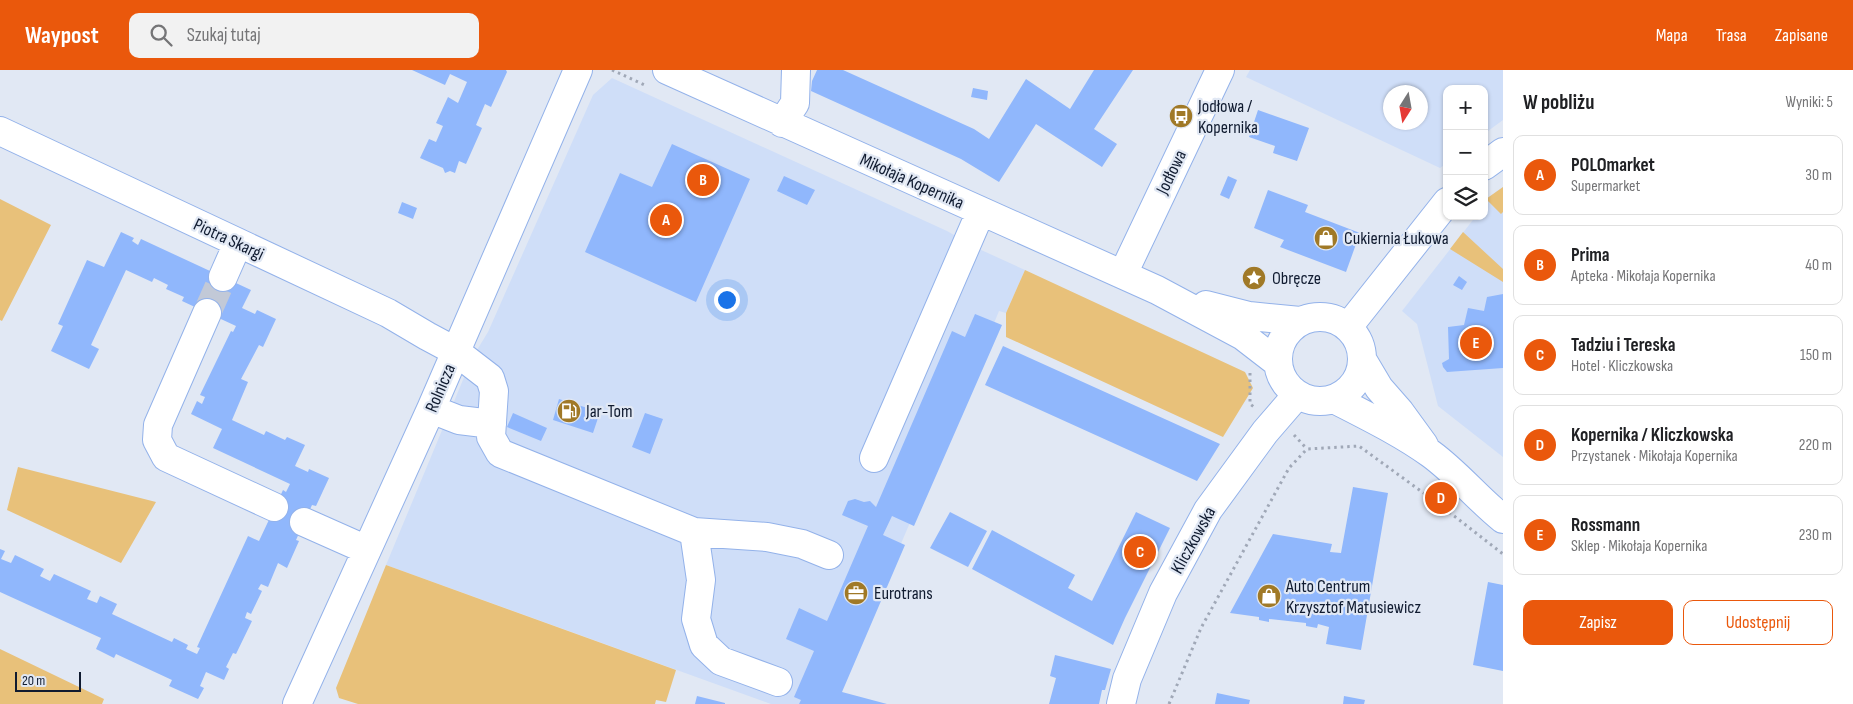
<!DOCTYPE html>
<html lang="pl">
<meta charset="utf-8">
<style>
body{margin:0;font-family:"Sofia Sans Condensed",sans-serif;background:#f2f2f2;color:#202124}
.controls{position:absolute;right:15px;top:15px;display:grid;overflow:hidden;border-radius:10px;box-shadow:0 1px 4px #0004}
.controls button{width:45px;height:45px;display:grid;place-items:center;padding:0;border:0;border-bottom:1px solid #e0e0e0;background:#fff;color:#202124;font:25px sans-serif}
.compass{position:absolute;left:1383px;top:15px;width:45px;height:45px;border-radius:50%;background:#fff;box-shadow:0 1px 4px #0004;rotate:191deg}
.scale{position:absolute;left:15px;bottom:12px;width:66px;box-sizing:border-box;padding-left:5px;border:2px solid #101b30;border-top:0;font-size:14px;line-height:18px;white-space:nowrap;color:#101b30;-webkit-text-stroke:4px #e1e8f4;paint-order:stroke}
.you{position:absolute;left:726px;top:229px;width:18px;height:18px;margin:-12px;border:4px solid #fff;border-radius:50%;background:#1a73e8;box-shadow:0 0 0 8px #1a73e833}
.badge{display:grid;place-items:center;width:32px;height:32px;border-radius:50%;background:#ea580c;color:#fff;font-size:16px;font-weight:700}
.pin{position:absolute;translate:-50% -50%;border:2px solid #fff;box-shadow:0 1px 5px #0006}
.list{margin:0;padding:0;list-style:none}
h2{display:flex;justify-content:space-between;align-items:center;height:65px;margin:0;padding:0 20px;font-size:21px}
h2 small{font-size:16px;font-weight:400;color:#757577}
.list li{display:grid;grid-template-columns:32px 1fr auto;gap:15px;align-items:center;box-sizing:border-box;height:80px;margin:0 10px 10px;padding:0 10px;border:1px solid #e0e0e0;border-radius:10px}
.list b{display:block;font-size:19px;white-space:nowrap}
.list p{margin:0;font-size:16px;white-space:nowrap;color:#757577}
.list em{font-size:16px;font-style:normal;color:#757577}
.actions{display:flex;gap:10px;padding:15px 20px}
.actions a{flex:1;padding:11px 0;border:1px solid #ea580c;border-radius:10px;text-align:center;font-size:18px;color:#ea580c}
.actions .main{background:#ea580c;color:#fff}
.icon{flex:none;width:28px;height:28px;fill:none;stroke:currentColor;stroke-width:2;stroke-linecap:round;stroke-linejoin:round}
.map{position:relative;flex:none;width:1503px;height:634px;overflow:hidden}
header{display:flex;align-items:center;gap:30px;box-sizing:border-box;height:70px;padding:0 25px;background:#ea580c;color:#fff}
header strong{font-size:24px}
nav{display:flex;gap:28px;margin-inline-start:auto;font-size:18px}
.search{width:350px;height:45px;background:#f2f2f2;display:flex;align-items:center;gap:12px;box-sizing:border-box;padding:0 18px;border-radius:10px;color:#757577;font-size:19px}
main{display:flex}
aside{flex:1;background:#fff}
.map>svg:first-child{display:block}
.built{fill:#cfdef8;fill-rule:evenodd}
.green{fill:#e8c17a}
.building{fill:#90b7fc}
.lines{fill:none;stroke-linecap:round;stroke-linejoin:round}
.minor-tunnel{stroke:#c2c9d7;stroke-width:28;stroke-dasharray:28 14;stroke-linecap:butt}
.minor-casing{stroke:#93b2ea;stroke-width:30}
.path{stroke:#a0a8b7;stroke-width:3;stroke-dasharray:2.5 4;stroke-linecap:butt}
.minor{stroke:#fff;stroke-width:28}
.labels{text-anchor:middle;stroke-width:4.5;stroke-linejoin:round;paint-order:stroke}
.poi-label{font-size:18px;fill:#101b30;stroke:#e1e8f4;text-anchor:start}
.street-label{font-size:18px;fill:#101b30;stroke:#e1e8f4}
</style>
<header>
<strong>Waypost</strong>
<div class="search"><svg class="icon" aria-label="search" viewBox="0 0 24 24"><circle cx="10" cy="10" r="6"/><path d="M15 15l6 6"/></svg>Szukaj tutaj</div>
<nav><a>Mapa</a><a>Trasa</a><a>Zapisane</a></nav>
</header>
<main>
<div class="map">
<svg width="1503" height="634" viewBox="0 0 1503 634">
<rect width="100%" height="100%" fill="#e1e8f4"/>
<path class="built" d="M1250 0H1503V50L1484 64V19H1447V93L1440 98 1246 7ZM1420 22V52H1390V22Z
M612 8 947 161 979 179 1025 200 1006 243 999 241 958 341 832 634H771L386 495 465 305 477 280 488 262 593 25Z
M1503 117V387L1438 336 1417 254 1402 241 1476 146H1484L1486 129Z"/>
<path class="green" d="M1503 117V142L1501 144 1486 129Z
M0 129 51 155 2 251 0 250Z
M1463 162 1503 199V212L1450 179Z
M1025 200 1245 302 1253 318 1223 367 1006 267V243Z
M18 397 156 432 121 493 7 440Z
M386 495 676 600 666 632 656 630 655 634H358L339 628 336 618Z
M0 579 104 629 102 634H0Z"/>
<path class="building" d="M412 0H506L507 2 491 37 485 34 476 55 482 58 466 94 459 91 455 103 450 101 445 103 443 98 420 88 429 69 436 72 443 56 436 53 448 27 458 33 467 12 450 4 445 15Z
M817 0H843L974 59 989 69 1026 9 1070 39 1094 0H1133L1094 59 1117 74 1102 97 1036 54 999 112 961 89 811 21 812 11Z
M973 18 988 21 987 30 971 27Z
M1258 40 1309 58 1297 91 1273 83 1275 76 1249 67Z
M672 74 750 109 696 232 585 182 620 103 652 117Z
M784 106 815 120 807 135 777 121Z
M1228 106 1237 110 1229 129 1220 125Z
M1268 120 1308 135 1305 142 1360 163 1346 202 1280 177 1284 170 1254 158Z
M402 132 417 138 413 149 398 143Z
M121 162 134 168 132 171 138 175 141 169 251 220 242 238 255 244 257 240 276 249 263 277 259 275 241 309 248 312 232 350 264 365 266 361 285 370 287 367 305 375 295 396 308 402 309 399 329 408 316 436 312 435 296 470 299 471 287 498 278 493 268 517 261 514 258 519 262 521 251 544 247 542 245 548 252 551 236 584 233 583 226 597 229 599 224 610 206 602 200 616 204 618 198 629 169 616 172 610 116 584 114 588 96 579 101 568 0 522V479L5 481 1 489 11 493 15 485 44 499 40 506 50 511 54 504 91 521 87 529 97 533 100 526 117 534 112 544 172 572 174 568 188 575 186 579 197 584 200 578 197 577 248 466 259 471 283 420 286 422 290 414 213 378 222 359 191 344 197 331 202 334 205 327 200 325 231 261 233 262 236 256 182 231 184 227 166 219 168 215 154 208 152 212 126 200 91 275 99 279 89 299 51 281 63 256 58 254 87 190 104 197Z
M1459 206 1467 212 1462 220 1453 215Z
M1503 224V298L1447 302 1443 297 1442 293 1449 289 1448 257 1464 255 1468 238 1484 241 1487 227Z
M975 244 1002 255 914 456 892 446 883 465 905 475 842 622 887 634H799L801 630 794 627 814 581 786 569 799 538 827 551 868 456 842 445 848 431 855 429 864 432 870 431 876 437 952 261 965 267Z
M1003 276 1220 374 1197 411 985 315Z
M559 329 600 342 593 363 553 350Z
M513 343 547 358 541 371 507 357Z
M645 343 663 349 650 384 632 377Z
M1353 417 1388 423 1361 580 1326 574 1329 557 1318 554 1317 558 1306 556V553L1269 549V552L1259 550V547L1230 543 1273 464 1332 474 1330 482 1341 483Z
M950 442 987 461 968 497 930 478Z
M1136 442 1170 458 1125 548 1113 575 972 499 992 460 1075 505 1068 518 1092 531Z
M1488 512 1503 515V601L1473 595Z
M1055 585 1111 599 1105 620H1102L1099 634H1049L1056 608 1050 606Z
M1217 623 1250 630 1249 634H1215Z
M697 626 725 633V634H695Z
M1344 626 1365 630 1364 634H1343Z"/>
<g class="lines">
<path class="minor-tunnel" d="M207 243 223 207"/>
<g class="minor-casing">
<path id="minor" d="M667 0 1157 220 1243 266 1278 293
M782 53 795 33 796 0
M0 61 388 243 427 266 455 281 490 308 494 321 491 367 500 383 694 462 767 467 802 474 829 485
M1484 96 1503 82
M1123 204 1220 0
M223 207 238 173
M1206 235 1249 246 1300 251
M207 243 158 355 157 370 166 387 274 437
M1278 289a42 42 0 1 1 84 0a42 42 0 1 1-84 0Z
M1348 257 1447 132
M1363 291 1379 318 1400 342 1424 375
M1334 329C1367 346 1402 363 1431 384 1457 403 1478 429 1503 449
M431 339 459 350 492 354
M874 388 981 141
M304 452 367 480
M694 462 701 510 696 549 704 575 721 591 778 612
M297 634 431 339 578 0
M1121 634 1127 609 1163 523 1208 440 1265 362 1297 325"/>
</g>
<path class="path" d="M612 0 647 16
M1250 303V334L1254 337
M1294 365 1307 379
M1169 634 1201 558 1289 398 1307 379 1359 376 1440 435 1503 484"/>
<use href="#minor" class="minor"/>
</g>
<defs>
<g id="bus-disc" transform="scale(1.25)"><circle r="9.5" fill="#a07927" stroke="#e1e8f4"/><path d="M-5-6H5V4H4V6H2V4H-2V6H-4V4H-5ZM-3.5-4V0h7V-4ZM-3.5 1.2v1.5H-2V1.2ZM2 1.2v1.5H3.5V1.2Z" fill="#fff"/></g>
<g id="shop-disc" transform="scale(1.25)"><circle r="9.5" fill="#a07927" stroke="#e1e8f4"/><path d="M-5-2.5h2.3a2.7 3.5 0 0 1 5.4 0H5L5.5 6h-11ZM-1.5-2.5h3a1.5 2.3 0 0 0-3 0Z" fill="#fff"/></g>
<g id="sight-disc" transform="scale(1.25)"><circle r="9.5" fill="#a07927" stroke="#e1e8f4"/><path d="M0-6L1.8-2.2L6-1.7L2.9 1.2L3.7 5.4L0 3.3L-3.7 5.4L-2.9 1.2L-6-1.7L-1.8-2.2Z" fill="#fff"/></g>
<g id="fuel-disc" transform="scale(1.25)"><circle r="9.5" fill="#a07927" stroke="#e1e8f4"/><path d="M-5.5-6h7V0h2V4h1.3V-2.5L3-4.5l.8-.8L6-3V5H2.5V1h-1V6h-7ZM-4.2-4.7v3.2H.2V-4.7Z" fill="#fff"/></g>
<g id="office-disc" transform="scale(1.25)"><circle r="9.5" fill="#a07927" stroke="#e1e8f4"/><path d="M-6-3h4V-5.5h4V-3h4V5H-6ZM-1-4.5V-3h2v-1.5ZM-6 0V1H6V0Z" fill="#fff"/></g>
</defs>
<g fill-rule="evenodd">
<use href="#bus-disc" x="1181" y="46"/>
<use href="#shop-disc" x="1326" y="168"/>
<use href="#sight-disc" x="1254" y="208"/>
<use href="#fuel-disc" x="569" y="341"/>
<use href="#office-disc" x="856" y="523"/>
<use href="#shop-disc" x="1269" y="526"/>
</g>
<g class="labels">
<g class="poi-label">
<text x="1198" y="42">Jodłowa /<tspan x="1198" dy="21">Kopernika</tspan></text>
<text x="1344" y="174">Cukiernia Łukowa</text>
<text x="1272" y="214">Obręcze</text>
<text x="586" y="347">Jar-Tom</text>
<text x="1286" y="522">Auto Centrum<tspan x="1286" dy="21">Krzysztof Matusiewicz</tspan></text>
<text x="874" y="529">Eurotrans</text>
</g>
<g class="street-label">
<text transform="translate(1171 102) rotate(-64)" y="6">Jodłowa</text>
<text transform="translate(912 111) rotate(24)" y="6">Mikołaja Kopernika</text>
<text transform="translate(229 169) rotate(25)" y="6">Piotra Skargi</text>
<text transform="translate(440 318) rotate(-67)" y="6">Rolnicza</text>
<text transform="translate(1193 470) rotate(-61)" y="6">Kliczkowska</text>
</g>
</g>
</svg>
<div class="controls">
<button>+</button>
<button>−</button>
<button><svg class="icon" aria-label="layers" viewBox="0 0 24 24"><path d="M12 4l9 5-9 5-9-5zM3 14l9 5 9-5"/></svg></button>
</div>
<svg class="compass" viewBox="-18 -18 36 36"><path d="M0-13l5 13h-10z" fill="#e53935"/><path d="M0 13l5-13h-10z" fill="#757577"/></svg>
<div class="scale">20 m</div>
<div class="you"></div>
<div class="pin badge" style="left:666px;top:150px">A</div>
<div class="pin badge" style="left:703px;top:110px">B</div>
<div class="pin badge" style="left:1140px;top:482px">C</div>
<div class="pin badge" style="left:1441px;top:428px">D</div>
<div class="pin badge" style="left:1476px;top:273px">E</div>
</div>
<aside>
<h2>W pobliżu<small>Wyniki: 5</small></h2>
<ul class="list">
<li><span class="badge">A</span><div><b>POLOmarket</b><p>Supermarket</p></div><em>30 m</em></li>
<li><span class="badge">B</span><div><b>Prima</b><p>Apteka · Mikołaja Kopernika</p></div><em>40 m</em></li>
<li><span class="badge">C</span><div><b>Tadziu i Tereska</b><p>Hotel · Kliczkowska</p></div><em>150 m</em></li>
<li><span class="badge">D</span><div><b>Kopernika / Kliczkowska</b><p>Przystanek · Mikołaja Kopernika</p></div><em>220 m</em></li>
<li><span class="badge">E</span><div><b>Rossmann</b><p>Sklep · Mikołaja Kopernika</p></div><em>230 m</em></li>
</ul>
<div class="actions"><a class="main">Zapisz</a><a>Udostępnij</a></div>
</aside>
</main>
